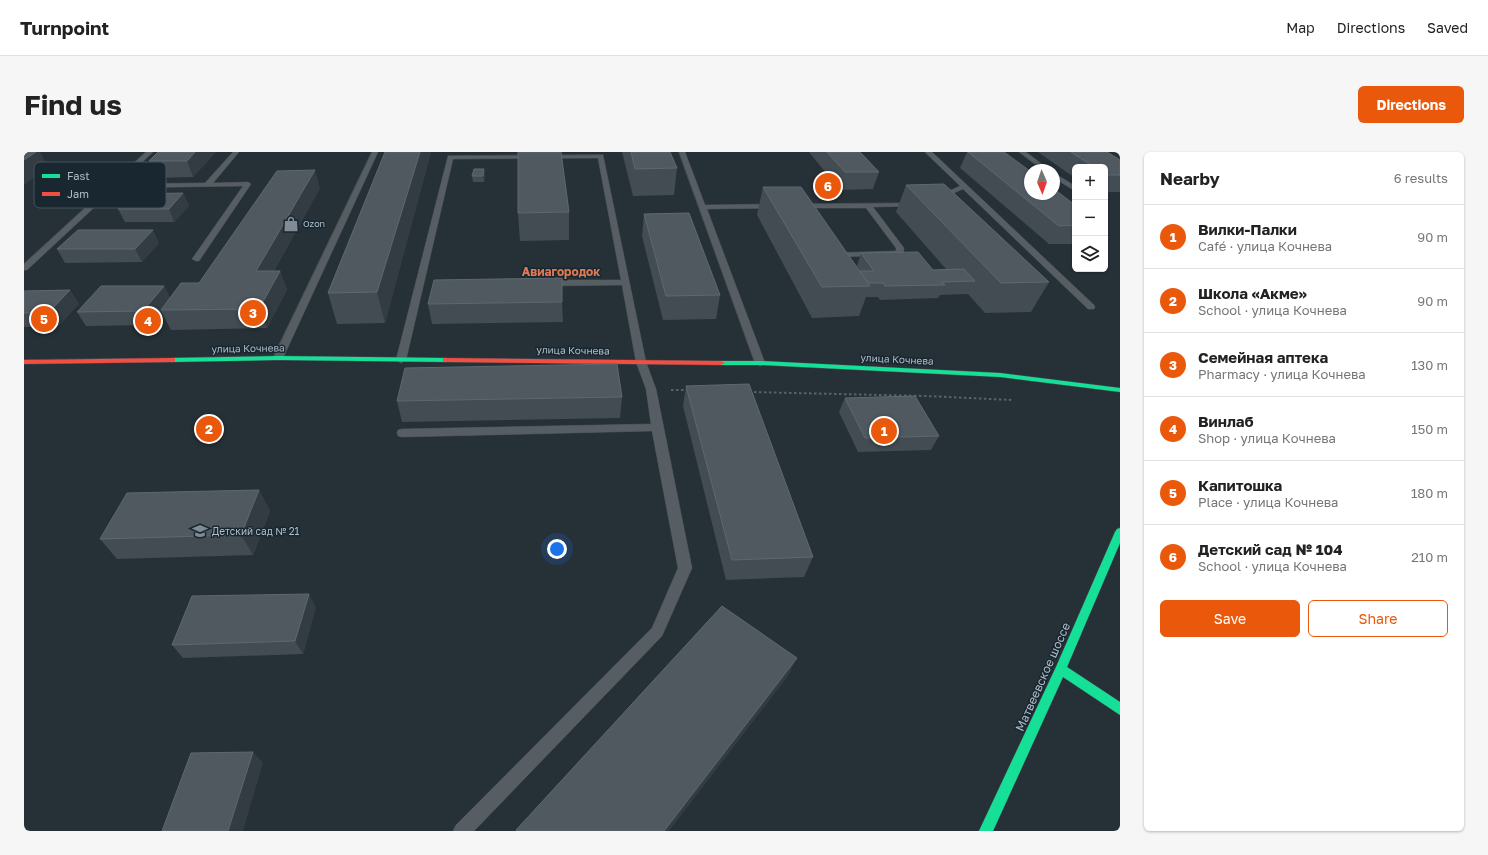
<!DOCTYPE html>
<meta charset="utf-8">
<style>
body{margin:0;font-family:"Golos Text",sans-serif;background:#f6f6f6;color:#222}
.controls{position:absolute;right:12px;top:12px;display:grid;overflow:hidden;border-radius:6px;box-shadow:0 1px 3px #0004}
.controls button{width:36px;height:36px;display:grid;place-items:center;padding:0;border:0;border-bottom:1px solid #e0e0e0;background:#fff;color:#222;font:20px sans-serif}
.compass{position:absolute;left:1000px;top:12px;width:36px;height:36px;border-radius:50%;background:#fff;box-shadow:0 1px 3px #0004;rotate:178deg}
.you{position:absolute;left:533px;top:397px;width:14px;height:14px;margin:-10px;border:3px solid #fff;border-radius:50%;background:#1a73e8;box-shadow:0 0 0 6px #1a73e833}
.badge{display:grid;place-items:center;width:26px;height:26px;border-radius:50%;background:#ea580c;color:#fff;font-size:13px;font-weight:700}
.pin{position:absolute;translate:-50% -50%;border:2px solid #fff;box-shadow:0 1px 4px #0006}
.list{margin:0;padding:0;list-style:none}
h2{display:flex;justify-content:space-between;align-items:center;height:52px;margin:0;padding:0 16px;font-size:17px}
h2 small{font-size:13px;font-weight:400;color:#767676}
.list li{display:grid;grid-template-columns:26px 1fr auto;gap:12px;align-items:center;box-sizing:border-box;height:64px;padding:0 16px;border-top:1px solid #e0e0e0}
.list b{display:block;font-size:15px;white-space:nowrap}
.list p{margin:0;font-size:13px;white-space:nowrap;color:#767676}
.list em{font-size:13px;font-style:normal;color:#767676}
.actions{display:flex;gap:8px;padding:12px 16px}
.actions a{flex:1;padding:9px 0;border:1px solid #ea580c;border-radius:6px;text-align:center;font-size:14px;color:#ea580c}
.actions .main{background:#ea580c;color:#fff}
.icon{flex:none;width:22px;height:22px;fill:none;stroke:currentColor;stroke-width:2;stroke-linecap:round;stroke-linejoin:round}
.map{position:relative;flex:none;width:1096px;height:679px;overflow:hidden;border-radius:6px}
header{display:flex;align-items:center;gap:24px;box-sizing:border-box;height:56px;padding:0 20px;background:#fff;border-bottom:1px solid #e0e0e0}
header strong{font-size:19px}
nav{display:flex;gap:22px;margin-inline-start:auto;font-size:14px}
.intro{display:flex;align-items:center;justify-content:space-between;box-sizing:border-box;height:96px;padding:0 24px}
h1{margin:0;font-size:28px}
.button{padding:10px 18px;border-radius:6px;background:#ea580c;color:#fff;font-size:14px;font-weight:700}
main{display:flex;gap:24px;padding:0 24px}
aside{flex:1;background:#fff;border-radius:6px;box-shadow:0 1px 3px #0004}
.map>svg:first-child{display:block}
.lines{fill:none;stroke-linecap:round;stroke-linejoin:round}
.lane-casing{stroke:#454c51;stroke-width:1}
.fast-casing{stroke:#454c51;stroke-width:1}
.jam-casing{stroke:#454c51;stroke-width:1}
.path{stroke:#5a6268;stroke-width:2;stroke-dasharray:2.5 2.5;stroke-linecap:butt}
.lane{fill:#565e64;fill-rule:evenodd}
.fast{fill:#16e098;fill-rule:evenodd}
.jam{fill:#f24e42;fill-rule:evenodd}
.wall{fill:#444c53}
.shaded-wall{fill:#333c42}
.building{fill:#505960;stroke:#5e6870}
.labels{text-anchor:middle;stroke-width:3;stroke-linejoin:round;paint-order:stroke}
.far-poi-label{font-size:9px;fill:#afbdc9;stroke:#192731;text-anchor:start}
.street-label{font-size:10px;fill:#afbdc9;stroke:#192731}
.poi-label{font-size:10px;fill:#afbdc9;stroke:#192731;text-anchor:start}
.far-district-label{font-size:12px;font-weight:bold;fill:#df7b54;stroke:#192731}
.near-street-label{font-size:12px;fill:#afbdc9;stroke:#192731}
.key{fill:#192731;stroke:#46545f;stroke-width:1}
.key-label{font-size:11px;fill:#afbdc9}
</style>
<header>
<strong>Turnpoint</strong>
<nav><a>Map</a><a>Directions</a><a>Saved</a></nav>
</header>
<div class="intro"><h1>Find us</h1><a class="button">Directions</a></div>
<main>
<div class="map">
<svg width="1096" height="679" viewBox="0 0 1096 679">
<rect width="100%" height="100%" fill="#263037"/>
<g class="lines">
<g class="lane-casing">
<path id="lane" d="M122 0H129L95 32 181 31 209 0H215L189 31 224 30 227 32 175 109H172L168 107 219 34 91 36 3 118H0V112Z
M348 0H354L259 206 257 208H251L249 206Z
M655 0H661L681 53 751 52 755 54 751 56 683 57 741 211 739 213 736 214 731 211Z
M901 0H908L1070 153 1071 155 1070 157H1064L939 37 916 47H912V45L936 34Z
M995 0H1002L1026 18H1019Z
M579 3 622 210 632 237 668 416 638 484 450 679H429L432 673 628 476 654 416 628 279 378 285 374 284 373 281 374 278 378 277 627 272 622 237 612 210 598 133 523 134 519 131 523 128H597L574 6 429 7 382 208 377 211 372 208 424 4Z
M1030 21 1051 34V39L1030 26Z
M891 51 893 52V54L849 55 880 96 879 103 809 105 805 103 806 101 872 99V96L842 56H775L771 54 775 52Z"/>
</g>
<g class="fast-casing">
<path id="fast" d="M254 204 422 206 426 208 422 210 254 208 148 210 144 208 148 206Z
M694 209H736L976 221 1096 236V240L976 225 736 213H697L693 211Z
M1096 376V391L1043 515 1096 550V563L1039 525 969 679H955L1032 515 1091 380 1093 377Z"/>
</g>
<g class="jam-casing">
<path id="jam" d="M148 206H151V210L0 212V208Z
M419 206 697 209 701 211 697 213 422 210H419Z"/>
</g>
<path class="path" d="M647 238H664
M725 240 902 244 988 248"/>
<use href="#lane" class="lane"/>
<use href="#fast" class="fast"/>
<use href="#jam" class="jam"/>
</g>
<path class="wall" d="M192 0 169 25 132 26 125 9Z
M361 0H407L361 171 313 172 304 141Z
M598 0H646L653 16 650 43 609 44Z
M785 0H836L855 20 849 37 816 38Z
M943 0H980L1051 53V92H1025L936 16Z
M1014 0H1083L1096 8V40H1081V15H1051V26Z
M461 23 460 30H449L448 24Z
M882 33 1025 130 1007 160 961 161 944 142 916 143 914 146 856 148 854 145H842L835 164 788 166 733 63 739 35 836 119 833 114 837 101 909 118 922 117 872 60Z
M296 36 250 119H256L263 138 243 176 147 178 137 159 127 173 62 174 53 160 140 134 146 146 175 131Z
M159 41 165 54 150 70H101L94 57Z
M545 60V88L496 89 494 61Z
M620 62 696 143 692 167 639 168 618 84Z
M135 91 118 110 41 111 33 97Z
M46 138 55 152 34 174 0 175V139Z
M538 150 539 170 408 172 404 152Z
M662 234 789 405 780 425 702 428 659 254Z
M598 245 596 266 378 270 373 249Z
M821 246 915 284 907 298 834 300 815 260Z
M235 338 246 359 229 403 93 407 76 387Z
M292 455 279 502 159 506 148 493Z"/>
<path class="shaded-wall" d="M12 0H16L24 15 0 33V8Z
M171 0H192L169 25 163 9Z
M396 0H407L361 171 353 140Z
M460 17 461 23 460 30 459 24Z
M291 18 296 36 239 139 232 119Z
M159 41 165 54 150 70 145 57Z
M129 78 135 91 118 110 111 97Z
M256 119 263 138 243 176 235 157Z
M140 134 146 147 137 158V159L127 173 119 159Z
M46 138 55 152 34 174 25 160Z
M235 338 246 359 229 403 217 383Z
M285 442 292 455 279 502 271 489Z
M773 506 764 524 645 679H640Z
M229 600 239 611 219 679H204Z"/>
<path class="building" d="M0 0H12L0 8Z
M134 0H171L163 9H125Z
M361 0H396L353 140 304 141Z
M494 0H537L545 60 494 61Z
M607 0H646L653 16 611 17Z
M803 0H836L855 20H821Z
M944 0H980L1006 19V42H1030V37L1051 53V73L1035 74Z
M1047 0H1083L1096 8V23H1081V15H1070Z
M450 17H460L459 24H448Z
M291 18 232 119H256L235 157 137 158 157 131H175L253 19Z
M920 32 1025 130 977 131 882 33Z
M739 35H777L846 134 798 135Z
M159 41 145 57H94L111 42Z
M665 61 696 143 642 144 620 62Z
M54 78H129L111 97H33Z
M894 100 909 118 940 117 951 129 918 130 921 133 861 134 859 131H844L836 119H850L837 101Z
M538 126V150L404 152 410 128Z
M77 134H140L119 159 53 160Z
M46 138 25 160 0 161V139Z
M593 212 598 245 373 249 381 216Z
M725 232 789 405 708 408 662 234Z
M891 244 915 284 841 286 821 246Z
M235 338 217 383 76 387 103 341Z
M285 442 271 489 148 493 168 444Z
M698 454 773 506 640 679H493L492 678Z
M229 600 204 679H138L167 601Z"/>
<defs>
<g id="shop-bare" transform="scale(1.2)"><path d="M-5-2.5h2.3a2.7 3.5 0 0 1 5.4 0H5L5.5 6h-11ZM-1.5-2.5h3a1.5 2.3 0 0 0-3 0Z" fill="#7f8c96" stroke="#192731" stroke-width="2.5" paint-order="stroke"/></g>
<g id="school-bare" transform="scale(1.2)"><path d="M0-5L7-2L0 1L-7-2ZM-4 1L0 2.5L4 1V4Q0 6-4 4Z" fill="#7f8c96" stroke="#192731" stroke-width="2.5" paint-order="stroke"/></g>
</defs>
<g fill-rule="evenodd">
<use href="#shop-bare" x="267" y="72"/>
<use href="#school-bare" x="176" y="379"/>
</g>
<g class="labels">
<g class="far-poi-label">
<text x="279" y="75">Ozon</text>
</g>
<g class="street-label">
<text transform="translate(224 196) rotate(-1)" y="4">улица Кочнева</text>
<text transform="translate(549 198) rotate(1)" y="4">улица Кочнева</text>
<text transform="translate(873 207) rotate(3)" y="4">улица Кочнева</text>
</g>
<g class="poi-label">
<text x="188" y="383">Детский сад № 21</text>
</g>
<g class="far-district-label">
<text x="537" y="124">Авиагородок</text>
</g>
<g class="near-street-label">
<text transform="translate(1019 525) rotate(-66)" y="4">Матвеевское шоссе</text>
</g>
</g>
<rect x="10" y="10" width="132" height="46" rx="6" class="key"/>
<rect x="18" y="22" width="18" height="4" fill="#16e098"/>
<rect x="18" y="40" width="18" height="4" fill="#f24e42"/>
<g class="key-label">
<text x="43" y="28">Fast</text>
<text x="43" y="46">Jam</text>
</g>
</svg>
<div class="controls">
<button>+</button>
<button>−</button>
<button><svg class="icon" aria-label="layers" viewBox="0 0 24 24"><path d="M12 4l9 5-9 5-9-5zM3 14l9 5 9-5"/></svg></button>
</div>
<svg class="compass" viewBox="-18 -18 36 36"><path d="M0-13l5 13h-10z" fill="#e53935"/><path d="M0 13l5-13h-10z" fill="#767676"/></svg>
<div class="you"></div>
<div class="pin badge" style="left:860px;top:279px">1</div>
<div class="pin badge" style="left:185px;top:277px">2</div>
<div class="pin badge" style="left:229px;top:161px">3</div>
<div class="pin badge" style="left:124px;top:169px">4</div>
<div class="pin badge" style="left:20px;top:167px">5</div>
<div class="pin badge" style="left:804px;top:34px">6</div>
</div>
<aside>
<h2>Nearby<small>6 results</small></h2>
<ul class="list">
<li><span class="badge">1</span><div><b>Вилки-Палки</b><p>Café · улица Кочнева</p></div><em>90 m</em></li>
<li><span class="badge">2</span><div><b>Школа «Акме»</b><p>School · улица Кочнева</p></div><em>90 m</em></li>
<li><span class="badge">3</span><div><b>Семейная аптека</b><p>Pharmacy · улица Кочнева</p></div><em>130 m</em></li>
<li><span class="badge">4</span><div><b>Винлаб</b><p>Shop · улица Кочнева</p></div><em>150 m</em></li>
<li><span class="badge">5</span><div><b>Капитошка</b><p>Place · улица Кочнева</p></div><em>180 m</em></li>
<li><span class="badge">6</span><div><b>Детский сад № 104</b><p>School · улица Кочнева</p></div><em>210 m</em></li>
</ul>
<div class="actions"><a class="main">Save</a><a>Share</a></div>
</aside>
</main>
